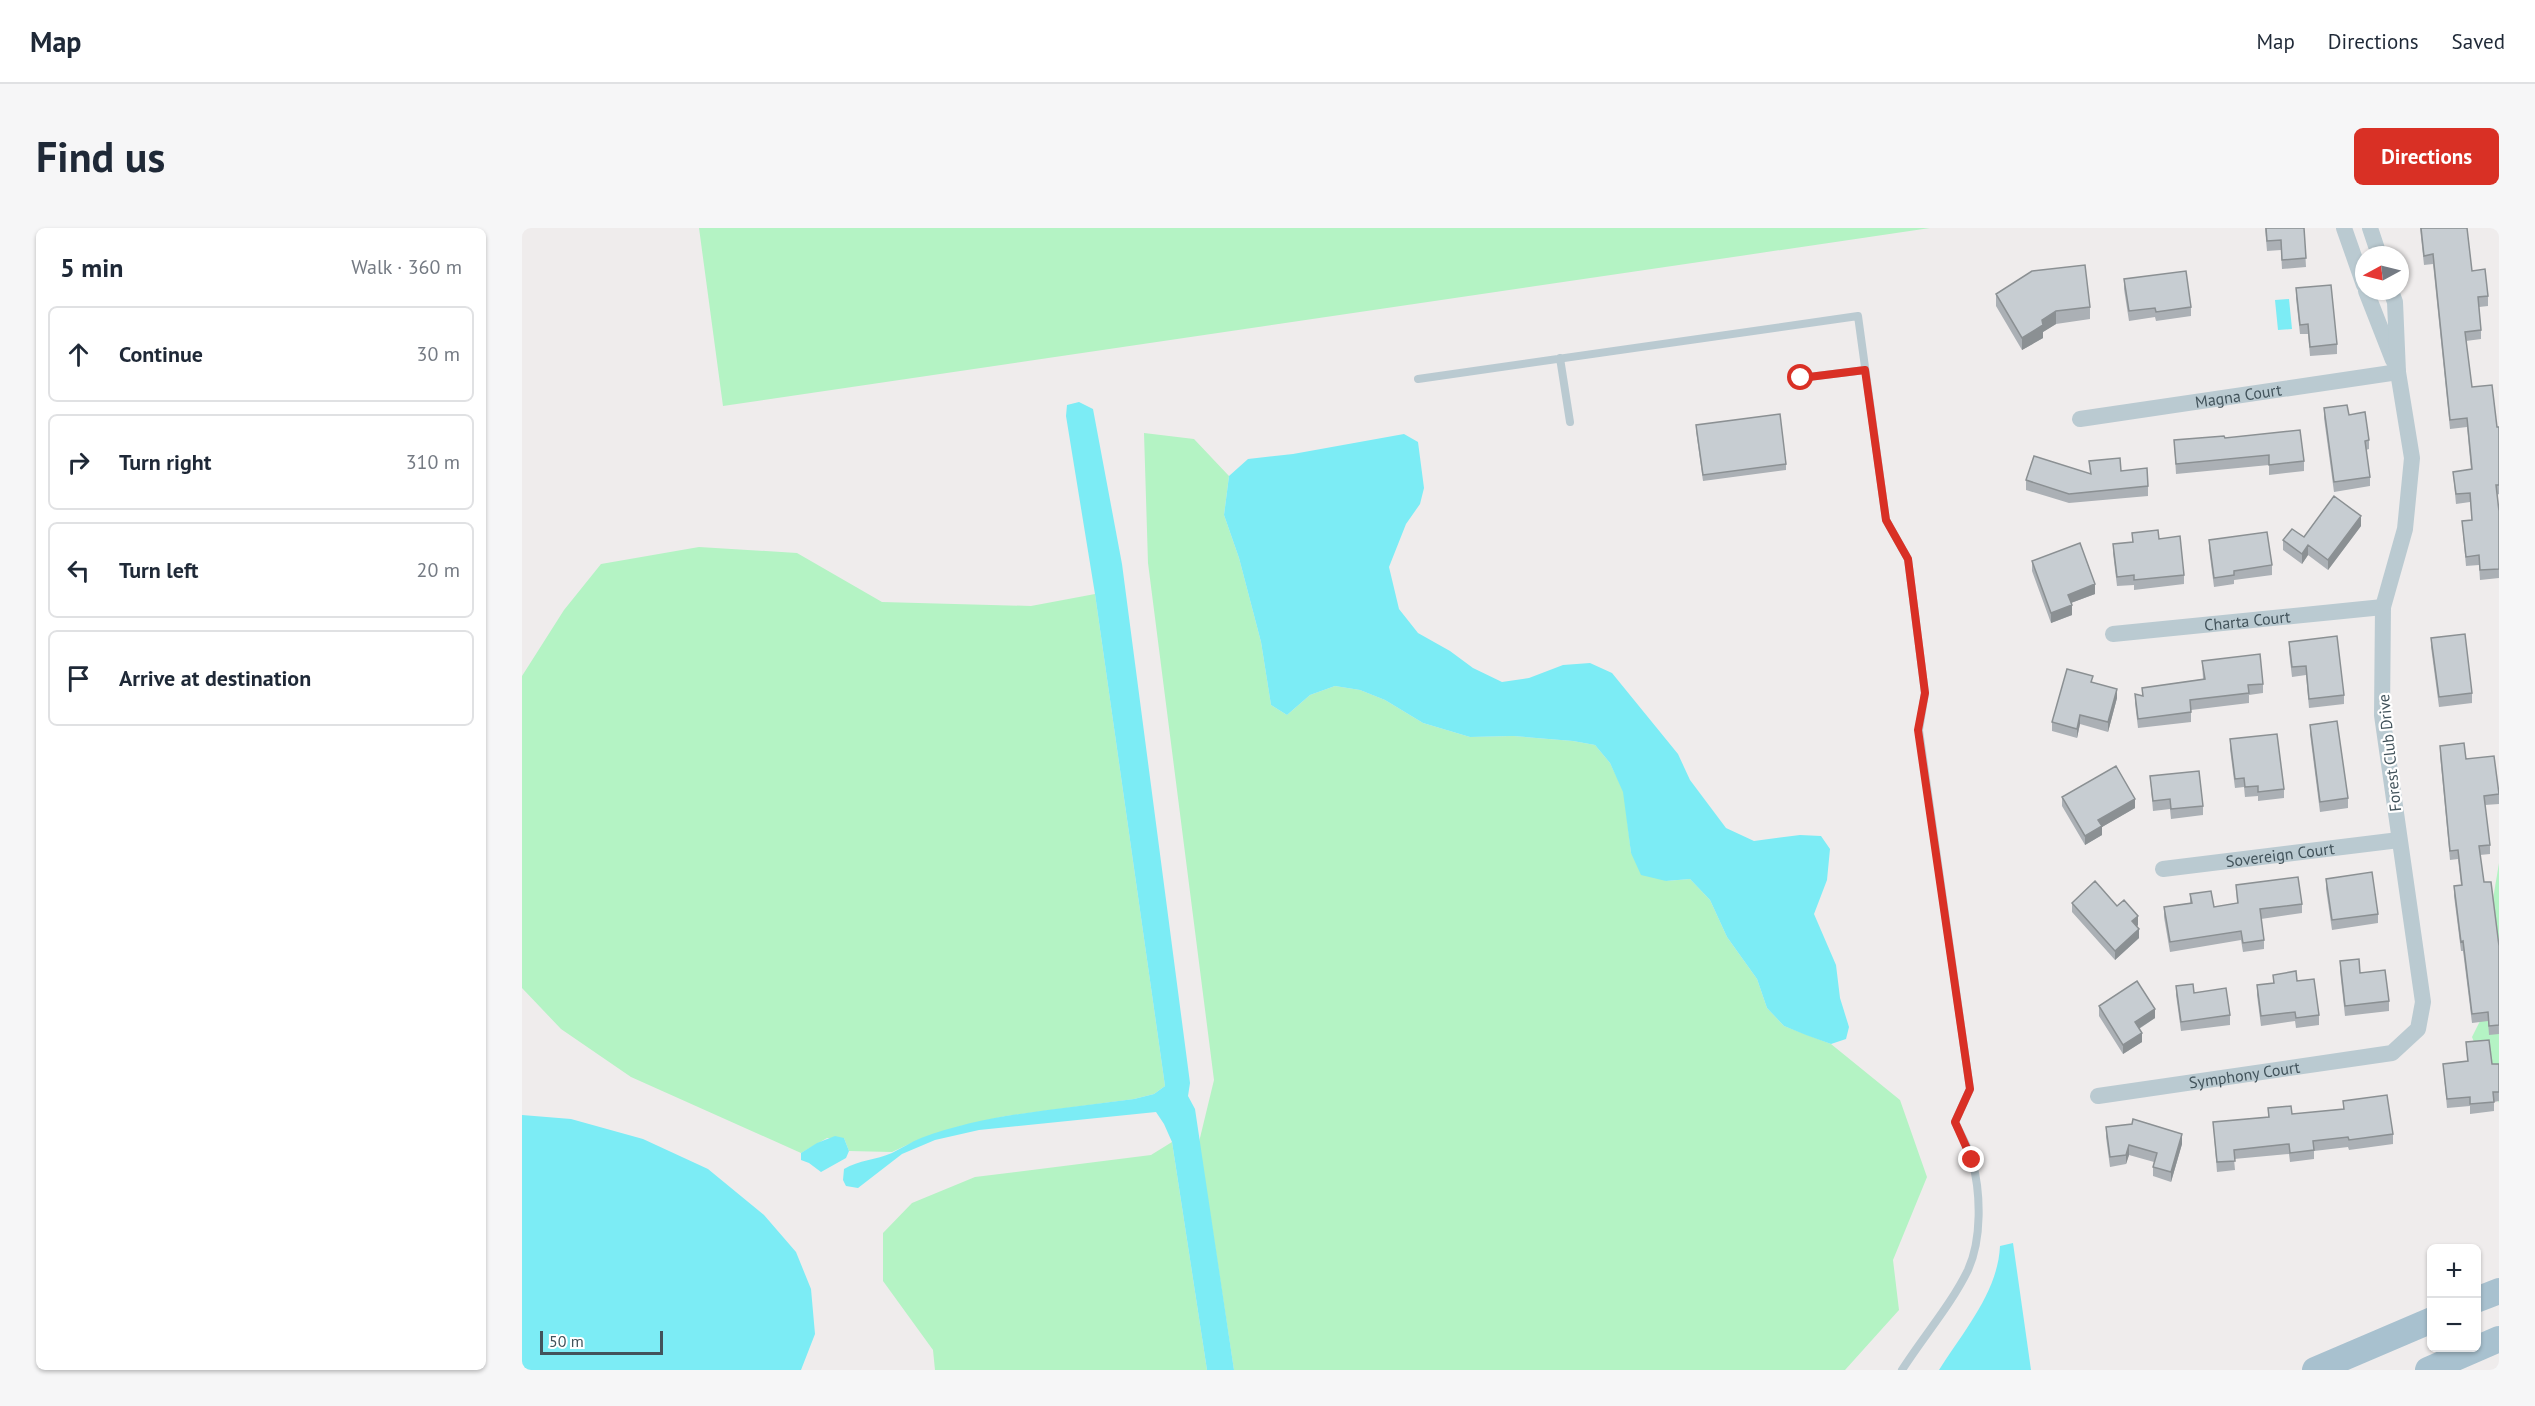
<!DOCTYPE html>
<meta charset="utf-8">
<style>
body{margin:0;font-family:"PT Sans",sans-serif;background:#f6f6f7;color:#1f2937}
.controls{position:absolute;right:18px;bottom:18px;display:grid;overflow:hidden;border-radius:9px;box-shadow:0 2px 4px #0004}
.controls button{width:54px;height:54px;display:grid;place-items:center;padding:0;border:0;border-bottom:2px solid #e0e1e3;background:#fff;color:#1f2937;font:30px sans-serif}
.compass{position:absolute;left:1833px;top:18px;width:54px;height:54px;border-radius:50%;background:#fff;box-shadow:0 2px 4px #0004;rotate:263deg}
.scale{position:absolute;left:18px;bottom:15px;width:123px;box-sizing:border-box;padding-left:6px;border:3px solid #42535b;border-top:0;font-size:16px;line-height:21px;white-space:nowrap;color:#42535b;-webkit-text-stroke:4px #fff;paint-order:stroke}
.stop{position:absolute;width:18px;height:18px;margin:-14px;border:4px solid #d93025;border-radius:50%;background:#fff}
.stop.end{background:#d93025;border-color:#fff;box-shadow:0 2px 6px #0008}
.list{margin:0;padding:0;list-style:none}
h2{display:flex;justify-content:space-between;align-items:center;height:78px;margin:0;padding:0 24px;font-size:26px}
h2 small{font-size:20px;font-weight:400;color:#747a83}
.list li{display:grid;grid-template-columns:39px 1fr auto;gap:18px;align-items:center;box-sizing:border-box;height:96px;margin:0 12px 12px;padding:0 12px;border:2px solid #e0e1e3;border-radius:9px}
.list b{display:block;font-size:22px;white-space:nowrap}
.list em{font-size:20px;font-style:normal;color:#747a83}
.icon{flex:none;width:33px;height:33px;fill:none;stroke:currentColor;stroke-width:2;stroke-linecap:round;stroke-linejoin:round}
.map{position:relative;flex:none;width:1977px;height:1142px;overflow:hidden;border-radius:9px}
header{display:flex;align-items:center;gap:36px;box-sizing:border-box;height:84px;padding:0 30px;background:#fff;border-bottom:2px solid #e0e1e3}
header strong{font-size:28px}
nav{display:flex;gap:33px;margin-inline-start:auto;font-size:21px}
.intro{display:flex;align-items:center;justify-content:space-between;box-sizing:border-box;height:144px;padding:0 36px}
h1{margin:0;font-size:42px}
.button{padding:15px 27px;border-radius:9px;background:#d93025;color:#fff;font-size:21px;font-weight:700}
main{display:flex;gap:36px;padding:0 36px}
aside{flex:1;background:#fff;border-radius:9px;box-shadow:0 2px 4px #0004}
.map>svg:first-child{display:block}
.green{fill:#b4f3c4}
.water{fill:#7cecf5}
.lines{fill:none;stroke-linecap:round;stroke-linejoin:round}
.service{stroke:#bacad1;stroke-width:8}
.minor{stroke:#bacad1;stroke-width:16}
.primary{stroke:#a8c1cf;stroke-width:26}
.wall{fill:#abb0b5}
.shaded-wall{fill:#8b9093}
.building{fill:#c7cdd2;stroke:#8b9093;stroke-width:1.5}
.route{stroke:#d93025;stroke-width:8}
.labels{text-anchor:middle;stroke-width:4.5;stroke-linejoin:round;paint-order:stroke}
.street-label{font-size:16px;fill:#42535b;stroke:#fff}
</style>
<header>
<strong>Map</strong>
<nav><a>Map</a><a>Directions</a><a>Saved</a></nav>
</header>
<div class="intro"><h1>Find us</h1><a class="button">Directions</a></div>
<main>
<aside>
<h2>5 min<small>Walk · 360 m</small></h2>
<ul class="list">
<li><svg class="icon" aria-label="ahead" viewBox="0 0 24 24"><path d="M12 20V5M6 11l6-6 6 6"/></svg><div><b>Continue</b></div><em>30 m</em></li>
<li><svg class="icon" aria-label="right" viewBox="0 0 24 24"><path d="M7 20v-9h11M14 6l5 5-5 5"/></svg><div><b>Turn right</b></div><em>310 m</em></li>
<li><svg class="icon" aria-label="left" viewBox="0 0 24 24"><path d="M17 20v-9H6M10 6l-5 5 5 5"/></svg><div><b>Turn left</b></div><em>20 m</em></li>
<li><svg class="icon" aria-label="arrive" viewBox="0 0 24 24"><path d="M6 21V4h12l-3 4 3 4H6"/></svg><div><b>Arrive at destination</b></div></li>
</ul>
</aside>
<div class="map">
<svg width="1977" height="1142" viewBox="0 0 1977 1142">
<rect width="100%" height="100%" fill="#efecec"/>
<path class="green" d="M177 0H1408L201 178Z
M622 205 672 211 707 248 702 287 717 330 739 414 749 477 765 487 788 467 813 458 838 462 863 472 901 495 948 509 991 508 1051 513 1073 517 1088 535 1102 564 1109 625 1144 653 1168 651 1188 672 1205 709 1235 751 1245 780 1262 798 1309 816 1378 872 1405 949 1371 1032 1377 1082 1323 1142H712L677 914 692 852 626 335Z
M177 319 275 325 360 374 509 378 573 366 643 858 632 866 612 871 484 888 439 898 398 911 370 924 327 923 322 910H305L279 925 109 849 39 801 0 760V448L42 382 79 336Z
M1977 635V875L1950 809 1966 777 1971 671Z
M650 914 685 1142H413L411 1122 361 1053V1005L390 975 453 949 629 927Z"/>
<path class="water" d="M1767 71 1770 101 1756 102 1753 72Z
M557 174 571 181 600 336 668 855 666 868 673 881 712 1142H685L650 914 642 896 634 884 457 902 413 912 380 926 336 960 324 958 321 952 322 941C337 932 354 932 370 925 380 920 389 914 399 910 466 885 541 881 612 871L632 866 643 858 573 366 544 188 545 177Z
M882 206 896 214 902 260 898 276 884 296 867 339 877 381 896 405 928 423 951 440 980 454 1007 450 1041 437 1068 435 1090 445 1156 526 1168 552 1204 600 1232 613 1278 607 1299 608 1308 621 1305 652 1292 686 1314 737 1318 770 1327 799 1324 811 1309 816 1284 807 1262 798 1245 780 1235 751 1205 709 1188 672 1168 651 1144 653 1119 647 1109 625 1101 564 1088 535 1073 517 1051 513 991 508 948 509 901 495 863 472 838 462 813 458 788 467 765 487 749 477 739 414 717 330 702 287 707 248 726 231 771 226Z
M0 887 49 891 121 911 186 941 242 987 274 1024 289 1061 293 1106 279 1142H0Z
M313 908 322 910 327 923 324 930 299 944 287 935 279 932V925L295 915Z
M1491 1015 1509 1142H1417C1441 1104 1476 1064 1478 1018Z"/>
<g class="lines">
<path class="service" d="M1038 130 1048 194
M1279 150 1343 142
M896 151 1336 88 1364 292 1386 331 1403 465 1397 502 1448 861 1433 894C1439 907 1447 920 1450 932 1459 965 1460 1011 1446 1042 1429 1077 1401 1109 1380 1142"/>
<g class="minor">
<path d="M1822 0 1842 57"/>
<path d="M1848 0 1857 27"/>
<path d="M1844 63 1871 132"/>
<path id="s1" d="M1558 191 1876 144"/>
<path id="s2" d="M1591 406 1861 379"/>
<path id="s3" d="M1641 641 1877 612"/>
<path id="s4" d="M1576 868 1870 825 1896 801 1901 774 1860 487 1861 379 1883 301 1890 230 1876 144 1873 74 1869 63"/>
</g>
<path class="primary" d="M1954 1072 1977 1063
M1793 1142 1910 1092
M1906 1142 1977 1111"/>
</g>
<path class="wall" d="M1743 0H1782L1784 39 1760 41 1759 22 1745 23Z
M1898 0H1945L1950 43 1966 68V78L1957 79 1959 102V111L1944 113 1950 159 1975 199H1977V266L1975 267 1977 283V350L1958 352 1957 337 1944 338 1940 293 1950 292 1948 274 1934 276 1931 244 1949 242 1945 199 1928 201 1911 36 1902 37Z
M1602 51 1669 79V88L1634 93 1633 89 1607 93 1602 61Z
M1774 60 1815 116V126L1788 128 1786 106H1778L1774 70Z
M1474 66 1568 79V91L1534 96 1521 104V110L1500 122 1474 78Z
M1802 180 1827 187 1847 212V221L1844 222 1848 249V258L1812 264 1802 190Z
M1174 197 1264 236V242L1181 253 1174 203Z
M1703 210 1782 233V243L1747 247V237L1654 246 1652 212Z
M1567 233 1599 243 1626 258V268L1547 275 1504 262V252L1568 245Z
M1839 298 1806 342 1786 327 1780 336 1761 322V312L1782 309Z
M1610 305 1637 311 1662 347V356L1612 362V357L1595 358 1591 325V316L1610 314Z
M1687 312 1750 337V347L1712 352V356L1692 359 1687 321Z
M1510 333 1573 366 1549 375 1550 387 1529 395 1510 343Z
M1909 410 1950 465V475L1917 479 1909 419Z
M1767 414 1822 467V476L1787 480 1784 447 1770 449 1767 424Z
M1680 433 1741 456V465L1727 467V475L1669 482V494L1616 500 1613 475V466L1620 468V460L1681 451Z
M1571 454 1595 470 1586 504 1558 496 1555 510 1530 503V494Z
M1788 497 1826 570V580L1798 584 1788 506Z
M1708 511 1762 561V570L1736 573V568L1723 569 1722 559 1713 560 1708 521Z
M1918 518 1944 531 1977 566V576L1963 577 1968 617V626L1958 627 1962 654 1977 718V806L1967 807 1966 793 1950 795 1941 723H1939L1932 668V658L1939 657 1936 631 1928 632 1918 527Z
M1628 548 1681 578V587L1649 591 1648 581 1631 583Z
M1540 569 1613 580 1580 599V607L1563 617 1540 578Z
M1804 651 1856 686V695L1810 702 1804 661Z
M1714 657 1780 676V685L1739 691 1742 712V721L1721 724 1719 712 1648 724 1642 689V679L1668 675V666L1692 679 1715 675Z
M1550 675 1595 678 1616 697 1615 699 1617 710 1593 732 1550 684Z
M1818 733 1838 745 1867 773V783L1823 788 1818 743Z
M1751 747 1775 753 1797 787V797L1774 800 1773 793 1739 798 1735 767V757L1751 755Z
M1654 758 1672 765 1708 787V797L1659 803 1654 767Z
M1577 778 1633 790 1617 801 1620 814 1601 826 1577 788Z
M1944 814 1970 836H1977V873L1972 874V883L1948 886V878L1925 880 1921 836 1945 833Z
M1821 873 1871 906V916L1827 922 1826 919 1792 923V931L1768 934 1767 926 1712 931 1713 942 1695 944 1691 894 1746 889V880L1770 886 1821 881Z
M1584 899 1660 916 1649 954 1631 948V939L1632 934 1607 927 1604 936 1588 939 1584 909Z"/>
<path class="shaded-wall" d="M1534 83V96L1521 104V110L1500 122V110L1520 92Z
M1839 288V298L1806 342V332Z
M1786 317V327L1780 336V326Z
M1573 356V366L1546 376V367Z
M1550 377V387L1529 395V385Z
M1595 461V470L1586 504V494Z
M1558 487V496L1555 510V501Z
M1613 571V580L1580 599V607L1563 617V608L1576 592Z
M1616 688V697L1610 703V693Z
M1617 701V710L1593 732V723Z
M1633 781V790L1613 803V794Z
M1620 805V814L1601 826V817Z
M1660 906V916L1649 954V944Z
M1607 917V927L1604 936V927Z"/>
<path class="building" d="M1744 0H1782L1784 30 1760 32 1759 12 1745 13Z
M1899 0H1945L1950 43 1963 41 1966 68 1956 69 1959 102 1943 104 1950 159 1970 157 1975 199H1977V257H1974L1977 283V341L1958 342 1957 327 1944 329 1940 293 1950 292 1948 265 1934 266 1931 244 1950 241 1945 190 1928 192 1911 26 1902 28Z
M1563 37 1568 79 1534 83 1520 92 1521 97 1500 110 1474 66 1510 43Z
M1664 43 1669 79 1634 84 1633 80 1607 83 1602 51Z
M1809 57 1815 116 1788 119 1786 96 1778 97 1774 60Z
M1825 177 1827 187 1843 184 1847 212 1843 213 1848 249 1812 254 1802 180Z
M1258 186 1264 236 1181 247 1174 197Z
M1778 202 1782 233 1747 237V227L1654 236 1652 212 1702 208 1703 210Z
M1512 228 1569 246 1567 233 1598 230 1599 243 1625 240 1626 258 1547 266 1504 252Z
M1812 268 1839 288 1806 332 1786 317 1780 326 1761 312 1770 301 1782 309Z
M1636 302 1637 311 1658 308 1662 347 1612 352V347L1595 349 1591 316 1611 314 1610 305Z
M1745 304 1750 337 1712 343V347L1692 350 1687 312Z
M1558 315 1573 356 1546 367 1550 377 1529 385 1510 333Z
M1943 406 1950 465 1917 469 1909 410Z
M1815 408 1822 467 1787 471 1784 438 1770 439 1767 414Z
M1738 426 1741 456 1726 457 1727 465 1668 472 1669 484 1616 491 1613 466 1621 468 1620 460 1683 451 1680 433Z
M1545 441 1571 448 1569 454 1595 461 1586 494 1558 487 1555 501 1530 494Z
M1815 493 1826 570 1798 574 1788 497Z
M1755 506 1762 561 1736 564V558L1723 559 1722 550 1713 551 1708 511Z
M1942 515 1944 531 1972 528 1977 566 1962 568 1968 617 1957 618 1962 654H1969L1977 718V797L1967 798 1966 784 1950 786 1941 713 1939 714 1932 658 1940 657 1936 622 1928 623 1918 518Z
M1594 538 1613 571 1576 592 1580 598 1563 608 1540 569Z
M1677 543 1681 578 1649 581 1648 571 1631 573 1628 548Z
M1850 644 1856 686 1810 692 1804 651Z
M1776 649 1780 676 1738 681 1742 712 1721 715 1719 703 1648 714 1642 679 1670 675 1668 666 1689 663 1692 679 1716 675 1714 657Z
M1573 653 1595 678 1602 672 1616 688 1610 693 1617 701 1593 723 1550 675Z
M1837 731 1838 745 1863 742 1867 773 1823 778 1818 733Z
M1774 743 1775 753 1792 751 1797 787 1774 790 1773 784 1739 788 1735 757 1752 755 1751 747Z
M1615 753 1633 781 1613 794 1620 805 1601 817 1577 778Z
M1671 756 1672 765 1704 760 1708 787 1659 794 1654 758Z
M1967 812 1970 836H1977V864H1971L1972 874 1948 876V869L1925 871 1921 836 1946 833 1944 814Z
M1865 867 1871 906 1827 912 1826 909 1791 913 1792 922 1768 925 1767 916 1712 922 1713 933 1695 934 1691 894 1747 889 1746 880 1769 878 1770 886 1822 881 1821 873Z
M1611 891 1660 906 1649 944 1631 939 1635 925 1607 917 1604 927 1588 929 1584 899 1610 896Z"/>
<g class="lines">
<path class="route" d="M1279 150 1343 142 1364 292 1386 331 1403 465 1396 502 1448 861 1433 894 1450 932"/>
</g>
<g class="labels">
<g class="street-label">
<text dy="6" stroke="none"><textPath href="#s1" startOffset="160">Magna Court</textPath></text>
<text dy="6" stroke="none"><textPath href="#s2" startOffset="135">Charta Court</textPath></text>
<text transform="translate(1867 525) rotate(-96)" y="6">Forest Club Drive</text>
<text dy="6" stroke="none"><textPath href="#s3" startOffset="118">Sovereign Court</textPath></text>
<text dy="6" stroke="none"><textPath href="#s4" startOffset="148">Symphony Court</textPath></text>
</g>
</g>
</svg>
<div class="controls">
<button>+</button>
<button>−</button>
</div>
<svg class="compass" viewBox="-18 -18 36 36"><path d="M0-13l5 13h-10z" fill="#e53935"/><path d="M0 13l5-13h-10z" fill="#747a83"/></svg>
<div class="scale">50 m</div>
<div class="stop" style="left:1279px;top:150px"></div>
<div class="stop end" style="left:1450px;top:932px"></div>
</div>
</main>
